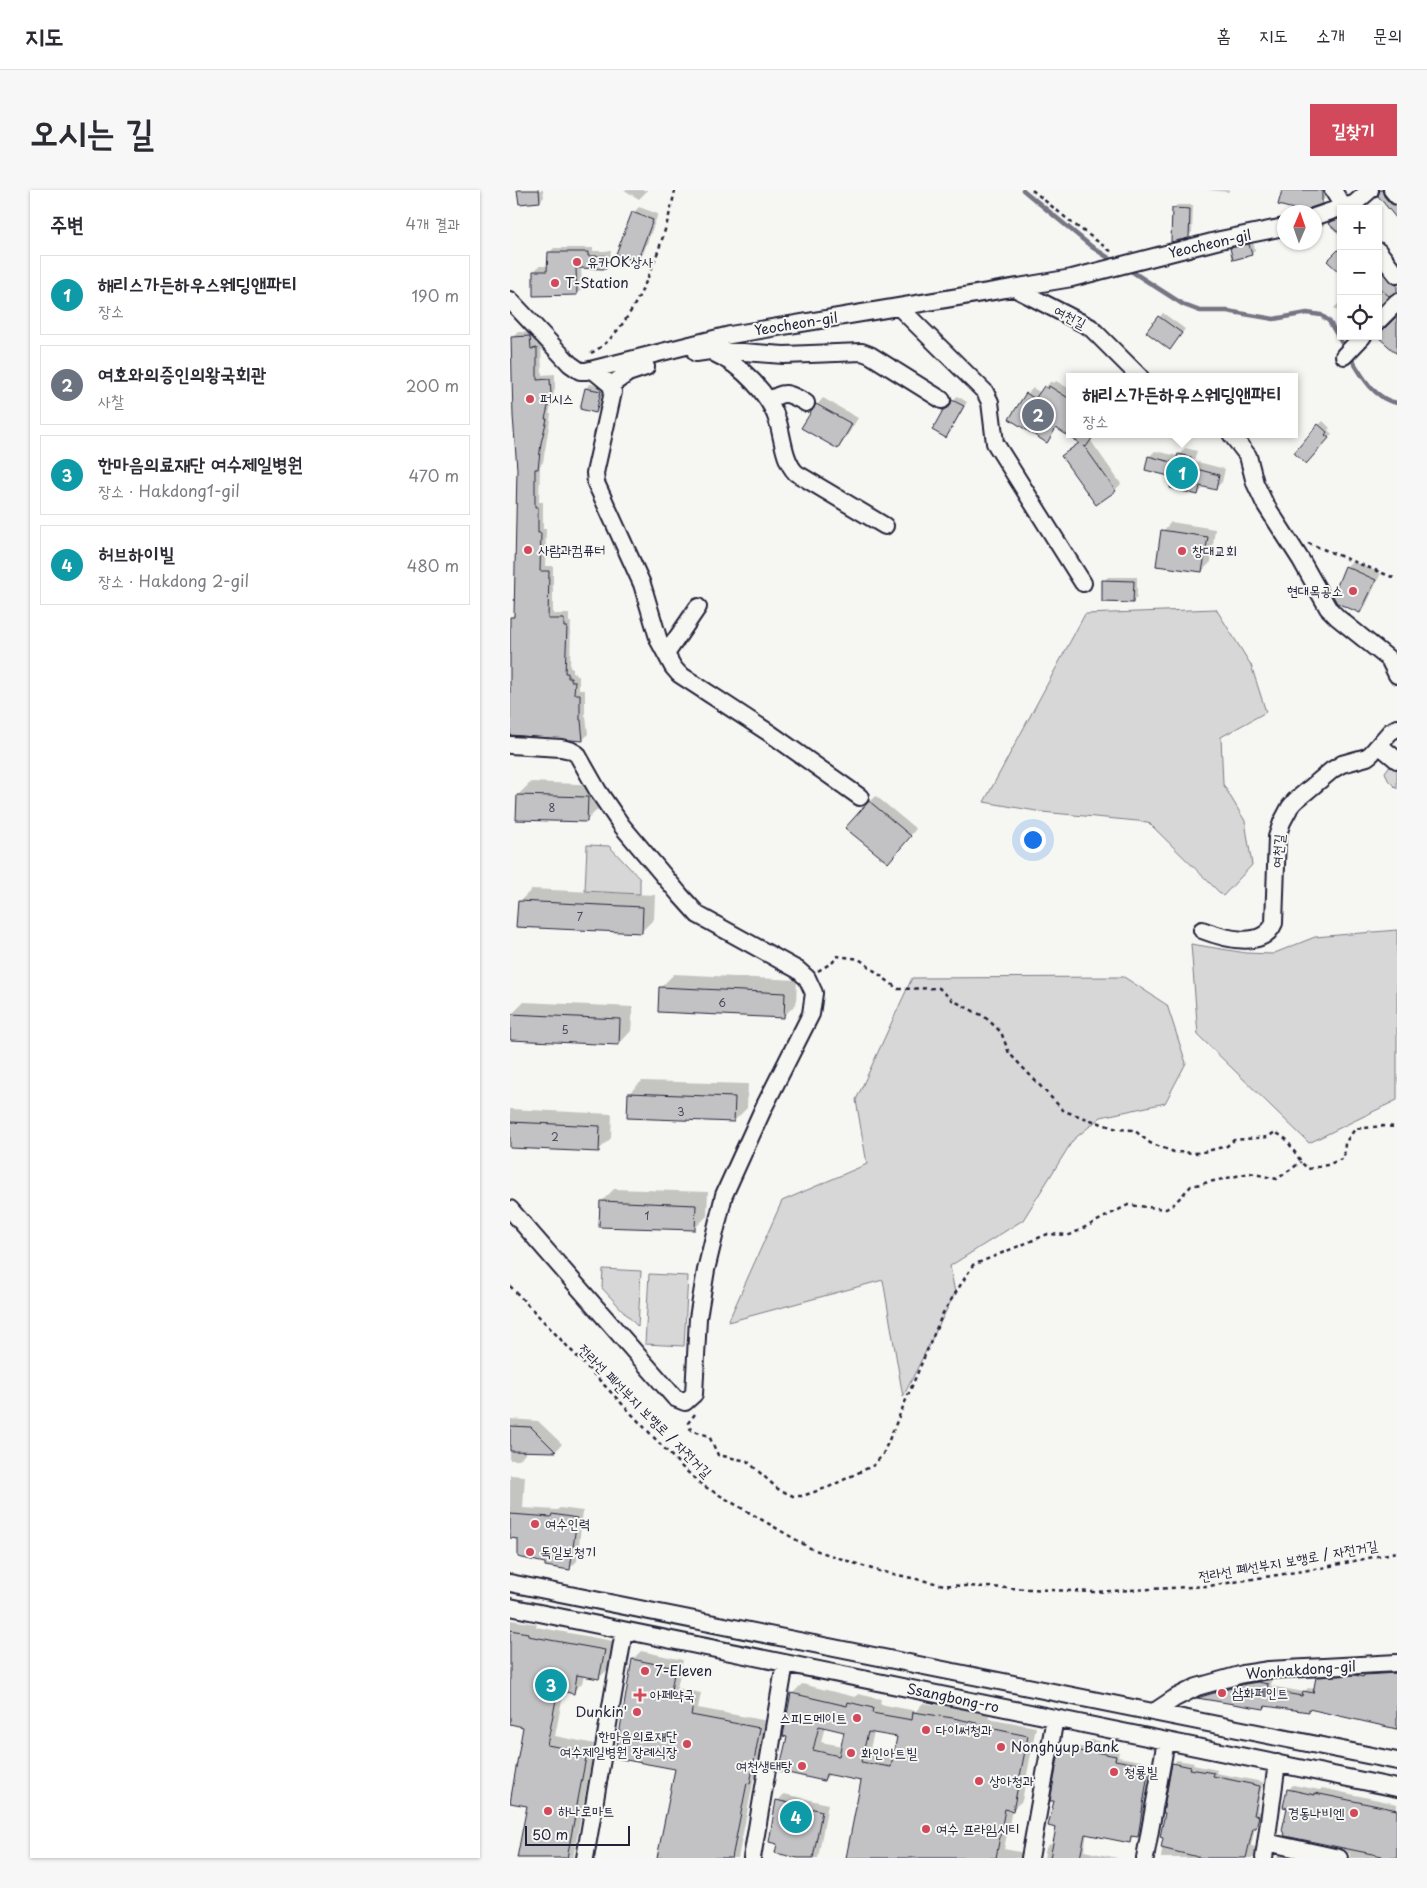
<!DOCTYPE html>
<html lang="ko">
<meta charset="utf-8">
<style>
body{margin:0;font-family:"Playpen Sans","Poor Story",sans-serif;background:#f7f7f7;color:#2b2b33}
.controls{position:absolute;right:15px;top:15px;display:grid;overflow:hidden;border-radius:0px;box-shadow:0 1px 4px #0004}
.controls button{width:45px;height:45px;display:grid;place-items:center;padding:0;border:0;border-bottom:1px solid #e1e1e2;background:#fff;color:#2b2b33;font:25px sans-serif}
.compass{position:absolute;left:767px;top:15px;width:45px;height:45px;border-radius:50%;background:#fff;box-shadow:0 1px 4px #0004;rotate:2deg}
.scale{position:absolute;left:15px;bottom:12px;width:105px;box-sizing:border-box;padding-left:5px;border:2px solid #22223b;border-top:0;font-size:14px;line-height:18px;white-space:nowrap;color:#22223b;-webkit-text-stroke:4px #f6f6f2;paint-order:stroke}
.you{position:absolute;left:522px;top:649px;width:18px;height:18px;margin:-12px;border:4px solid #fff;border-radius:50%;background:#1a73e8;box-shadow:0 0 0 8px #1a73e833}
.badge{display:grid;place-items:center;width:32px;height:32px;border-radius:50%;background:#d1495b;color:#fff;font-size:16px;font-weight:700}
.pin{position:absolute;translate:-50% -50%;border:2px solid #fff;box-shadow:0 1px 5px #0006}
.popup{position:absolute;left:556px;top:183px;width:232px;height:65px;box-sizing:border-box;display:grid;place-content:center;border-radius:0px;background:#fff;filter:drop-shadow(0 1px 4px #0005);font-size:16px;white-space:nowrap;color:#7c7c81}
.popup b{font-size:19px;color:#2b2b33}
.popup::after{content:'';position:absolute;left:50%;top:100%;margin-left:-10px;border:10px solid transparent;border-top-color:#fff}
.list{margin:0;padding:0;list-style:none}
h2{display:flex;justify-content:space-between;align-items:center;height:65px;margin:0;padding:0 20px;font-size:21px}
h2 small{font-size:16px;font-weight:400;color:#7c7c81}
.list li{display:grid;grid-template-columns:32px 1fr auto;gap:15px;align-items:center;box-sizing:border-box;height:80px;margin:0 10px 10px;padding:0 10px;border:1px solid #e1e1e2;border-radius:0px}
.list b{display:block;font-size:19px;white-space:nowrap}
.list p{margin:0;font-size:16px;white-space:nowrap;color:#7c7c81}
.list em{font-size:16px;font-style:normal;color:#7c7c81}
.icon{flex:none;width:28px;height:28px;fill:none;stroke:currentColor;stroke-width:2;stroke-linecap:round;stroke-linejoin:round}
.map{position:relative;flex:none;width:887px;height:1668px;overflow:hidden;border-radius:0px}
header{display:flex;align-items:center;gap:30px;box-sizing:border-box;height:70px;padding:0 25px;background:#fff;border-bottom:1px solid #e1e1e2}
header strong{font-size:24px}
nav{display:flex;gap:28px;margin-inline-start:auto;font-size:18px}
.intro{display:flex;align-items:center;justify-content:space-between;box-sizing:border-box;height:120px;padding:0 30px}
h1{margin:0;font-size:35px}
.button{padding:12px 22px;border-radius:0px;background:#d1495b;color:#fff;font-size:18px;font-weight:700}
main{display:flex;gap:30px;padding:0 30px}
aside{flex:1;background:#fff;border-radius:0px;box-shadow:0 1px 4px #0004}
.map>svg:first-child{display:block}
.green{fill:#d7d7d7;stroke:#7c7c89}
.shadow{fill:#0003;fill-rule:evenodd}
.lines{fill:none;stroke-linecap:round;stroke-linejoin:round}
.stream{stroke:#757583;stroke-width:4.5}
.building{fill:#c2c2c4;stroke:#22223b;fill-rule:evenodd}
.minor-casing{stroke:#22223b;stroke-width:20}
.path{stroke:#22223b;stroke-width:2.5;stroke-dasharray:4 4;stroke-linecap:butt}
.minor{stroke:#f6f6f2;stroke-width:16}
.poi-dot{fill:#d1495b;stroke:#f6f6f2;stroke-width:2}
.labels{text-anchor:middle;stroke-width:4;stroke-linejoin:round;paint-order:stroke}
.number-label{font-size:11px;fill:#4a4a5d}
.street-label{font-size:14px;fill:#22223b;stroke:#f6f6f2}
.poi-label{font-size:14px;fill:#22223b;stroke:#f6f6f2;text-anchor:start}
</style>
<header>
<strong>지도</strong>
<nav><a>홈</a><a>지도</a><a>소개</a><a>문의</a></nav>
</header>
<div class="intro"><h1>오시는 길</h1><a class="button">길찾기</a></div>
<main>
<aside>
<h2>주변<small>4개 결과</small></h2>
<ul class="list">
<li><span class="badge" style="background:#0f9aa8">1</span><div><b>해리스가든하우스웨딩앤파티</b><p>장소</p></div><em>190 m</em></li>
<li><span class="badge" style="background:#6b7280">2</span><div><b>여호와의증인의왕국회관</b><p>사찰</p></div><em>200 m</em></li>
<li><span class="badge" style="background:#0f9aa8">3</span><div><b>한마음의료재단 여수제일병원</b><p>장소 · Hakdong1-gil</p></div><em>470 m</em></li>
<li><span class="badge" style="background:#0f9aa8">4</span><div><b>허브하이빌</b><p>장소 · Hakdong 2-gil</p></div><em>480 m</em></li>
</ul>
</aside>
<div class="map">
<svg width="887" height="1668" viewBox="0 0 887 1668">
<rect width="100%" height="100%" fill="#f6f6f2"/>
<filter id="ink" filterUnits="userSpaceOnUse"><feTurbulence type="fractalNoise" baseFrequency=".02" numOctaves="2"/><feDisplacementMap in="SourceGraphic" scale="10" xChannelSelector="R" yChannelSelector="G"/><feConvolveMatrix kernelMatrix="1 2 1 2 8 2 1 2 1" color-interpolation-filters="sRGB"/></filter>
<g filter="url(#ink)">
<path class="green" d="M706 419 741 475 756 522 711 547 713 594 735 631 742 675 713 706 638 632 532 622 474 612 575 424Z
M884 576 887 577V599L878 590 875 582 878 578Z
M77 655 99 656 130 689V704L75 701Z
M887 740V910L799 953 688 845 681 754 736 763 762 764 805 747Z
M614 787 657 815 676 873 655 913 591 927 563 950 513 1030 440 1076 445 1103 393 1207 373 1090 218 1132 272 1011 357 974 346 910 402 788Z
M93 1079 131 1081 128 1137 92 1098Z
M139 1084 178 1086 174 1156 135 1154Z"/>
<path class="shadow" d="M9 0H33L34 7 30 11Z
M114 0H138L129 9Z
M697 0H720L718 2Z
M773 0H816L815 8 811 13Z
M871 0H877L887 11V27L869 6Z
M667 15H683L682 42 678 47 663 19Z
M129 17 148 24 133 64 127 70 123 23Z
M815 34 804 43V35Z
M743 51 745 60 741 64 722 59 726 55Z
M44 58H83V61H101L100 72 95 77H71L72 99 66 104 24 82 29 76H39V63Z
M868 72 887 91V101H883L868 116Z
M831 111V124L824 118Z
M653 123 675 139 664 154 638 142Z
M868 137H876L868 145Z
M8 142 26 143V154H31L32 185 45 184V198L39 224H41L33 272 30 276 29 312H33V339H36L35 376H43V424H59V432H61L60 478H63V483H66V486H69V500H75V526H76L78 544 73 550 0 544 1 428 5 423 8 279 3 147Z
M541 191 544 193 546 191 560 199V244H586L581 251 611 294 605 300 552 266 570 252 548 237 536 251 517 204 523 198 531 203Z
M80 194 94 197 90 218 86 222 71 218 76 198Z
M447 206 457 212 440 242 436 246 446 214 442 213Z
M313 208 348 228 334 251 328 258 307 215Z
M813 231 820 238 818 240 822 244 796 272 809 235Z
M675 258 687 261 684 271 715 279 712 292 705 299 695 296 688 304 639 267 645 261 668 266Z
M661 332 705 339 701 372 692 381 653 341Z
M842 371 871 383 856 415 850 421 836 377Z
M598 387H627V407L623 411 594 391Z
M21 592 90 595 89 618 76 631 8 605Z
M366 606 406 639 384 665 360 612Z
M22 699 145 705 144 729 131 742 9 712Z
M164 784 287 790 286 814 273 827 151 797Z
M14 812 123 817 121 841 109 854 0 849 1 825Z
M132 891 238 894 237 918 224 931 119 903Z
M0 919 102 924 101 948 88 961 0 957Z
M104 999 198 1002 197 1026 184 1039 91 1012Z
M0 1229 28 1231 52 1254 46 1261 16 1260V1263L9 1270H0Z
M0 1285 15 1286 13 1318 47 1320 50 1318 73 1321 67 1371 60 1378 36 1372 10 1348 0 1347Z
M0 1430 27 1434 26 1437 103 1451 98 1479 89 1488 74 1485 72 1493 63 1502 54 1500 45 1546 85 1554 63 1668H9L19 1615 0 1612 14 1536 0 1517Z
M131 1461 173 1470 167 1498 191 1503 188 1518 258 1531 248 1584 244 1588 228 1668H149L167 1578 123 1469Z
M887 1480V1540L801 1518 798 1521 756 1515 754 1518 690 1507 693 1504 740 1490 753 1488 762 1490 761 1496 794 1502 798 1498 805 1499 807 1488 812 1484 850 1482 857 1483 859 1481Z
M292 1494 345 1507 348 1504 371 1509 370 1514 406 1521 413 1513 453 1519 479 1525 478 1528 526 1537 512 1611 502 1620 494 1659 515 1663 514 1668H341L353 1590 320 1584 314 1590 278 1546 283 1503ZM315 1536 336 1541 332 1556 311 1552ZM364 1542 388 1546 384 1568 359 1563Z
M581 1550 590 1551 588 1558 609 1562 608 1567 637 1572 635 1578 642 1579 631 1642 627 1646 624 1645 619 1652 577 1643 574 1661 608 1668H534L536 1658 540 1654 543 1655 547 1637 545 1610 551 1558 555 1554 576 1558 577 1554Z
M667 1570 684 1573 683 1575 707 1580 706 1583 753 1592 747 1621 752 1622 749 1633 745 1637 741 1656 747 1657 745 1668H651L663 1574Z
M783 1595 810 1600 812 1598 887 1614V1668H840V1664L832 1657 778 1617V1600Z
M274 1604 318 1614 308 1668H293L268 1653V1611Z
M772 1660 808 1668H767Z"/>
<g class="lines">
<path class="stream" d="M513 0 582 57 605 72
M618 79 674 115 690 121H717L764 129 797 123 811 125 819 131 836 160
M840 166C851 185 864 209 887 213"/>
</g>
<path class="building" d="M7 0H29L30 12 9 14Z
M772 0H812V14L800 18 796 22 768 15Z
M870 0H872L874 6 880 13 887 16V29L868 6Z
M662 18 680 19 679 48 661 52Z
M122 22 143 30 127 72 106 64Z
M831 28V45L818 33Z
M739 54 742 65 723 70 720 58Z
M831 57V84L817 71Z
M38 62H78V66H96V79L66 78 67 105 23 106V81H37Z
M868 77 880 92 887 95V102L879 106 868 97Z
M648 126 672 143 660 160 636 142Z
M887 126V164L867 146Z
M20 146 21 159 27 158V190L40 189 41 204 35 229H37L31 253 28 279H25V317H28V343H31L30 381H39L38 429H54V437H57L55 483H58V488H61V491H65L64 504H70V530H71L73 551 0 545V427H4L7 279 3 226 1 147Z
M534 196 538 199 539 196 560 209V244H585L576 257 574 256 606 301 586 315 551 266 569 253 546 238 537 253 499 229 516 203 525 209Z
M75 198 91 201 86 223 70 219Z
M442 210 454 216 436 248 422 240 433 220 440 216Z
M306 214 342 234 328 259 291 238Z
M808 234 817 242 815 245 819 248 796 274 784 263Z
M668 264 681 267 679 277 709 285 706 300 690 296 688 305 660 298 663 287 635 280 638 266 665 273Z
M651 340 698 347 692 382 646 376Z
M835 376 866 390 850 423 827 413 823 406Z
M592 390 624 391 623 413 592 412Z
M7 605 78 607 77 632 6 630Z
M359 611 401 646 378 673 335 638Z
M8 711 133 717 132 743 6 737Z
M149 797 275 803 274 828 148 822Z
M0 824 110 829 109 855 0 850Z
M118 903 225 907 224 932 117 928Z
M0 932 90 936 89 962 0 958Z
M90 1011 186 1015 185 1040 89 1037Z
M0 1236 21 1237 46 1262 0 1261Z
M0 1324 41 1327 42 1324 67 1328 60 1380 35 1376V1373L8 1367V1349L0 1348Z
M0 1440 18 1443V1446L95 1460 89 1489 67 1485 64 1504 48 1500 37 1555 77 1562 57 1668H7L17 1616 0 1613 13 1537 0 1534Z
M122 1469 165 1478 160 1506 184 1511 181 1525 250 1538 240 1594 237 1593 222 1668H147L165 1579 105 1568Z
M887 1483V1539L799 1519V1522L755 1516 754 1519 687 1508 735 1494 748 1492 758 1494 757 1500 792 1506 793 1501 803 1503 806 1487 845 1485 853 1487 854 1485Z
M281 1503 337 1516 338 1512 363 1518 362 1523 402 1530 403 1522 443 1528 471 1534 470 1536 518 1546 503 1621 495 1619 486 1668H336L351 1591 316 1584 314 1591 269 1581 277 1547 273 1546ZM309 1536 334 1542 329 1566 303 1560ZM358 1542 387 1547 381 1577 351 1572Z
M575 1553 586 1555 585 1562 606 1566 605 1570 633 1575 632 1582 638 1583 628 1647 621 1646 620 1653 575 1644 570 1668H540L546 1638 538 1636 544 1611H540L550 1557 574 1562Z
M662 1573 681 1577 680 1579 704 1583 703 1586 750 1596 744 1625 749 1626 746 1638H743L736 1668H692L651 1658 653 1648 650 1647 655 1623H653Z
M777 1599 805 1605V1603L887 1620V1668H872V1666L775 1646 772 1640 777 1618 773 1617Z
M266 1610 312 1621 303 1668H288L265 1663 267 1654 259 1652Z"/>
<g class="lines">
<g class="minor-casing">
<path id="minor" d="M823 0 833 17 844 14 860 0
M882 0 887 6
M804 27 833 17 834 19
M868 61 887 85
M504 98 580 137 630 187
M0 110 60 174 70 181H76L220 145 562 88 710 50 774 37
M389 117 475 202 480 212 485 253 573 393
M868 131 887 112
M186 163 207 160 274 165 352 162 360 165 432 210
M204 163C231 175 260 204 268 232 273 249 274 271 286 283L375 336
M834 166 853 146
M83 180 101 195 103 202 85 283 86 293 132 394 149 451 163 477 169 484 261 544 350 607
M101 195 118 183 136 177
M259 211C275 199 280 204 296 213
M721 244 738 266 745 293 755 314 791 370 818 418 828 428 879 469 887 485
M156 464 188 417
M0 555 51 558 60 560 67 564 88 601 112 636 170 705 188 725 288 780 297 788 304 803 301 824 254 917 214 1005 196 1080 188 1128 184 1204 175 1212 165 1208 0 1019
M869 555 887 570
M692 740C713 748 753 760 764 733L767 647 772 632 780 617 785 611 822 580 832 574 857 567 861 564 880 542 887 538
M0 1393 887 1571
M0 1417 887 1598
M644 1522 665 1508 687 1497 733 1484 759 1480 887 1473
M756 1652 829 1668
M75 1668 114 1441
M242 1668 275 1473
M520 1668 545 1528
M635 1668 656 1551
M754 1668 767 1573"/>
</g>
<path class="path" d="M522 0 561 32 602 62
M81 163C126 141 156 46 165 0
M798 353 887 389
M308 781 323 772 327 766 349 769 388 799 429 798 442 810 475 827 491 842 499 863 554 921 607 939 624 940 640 953 664 962 689 963 717 956 724 950 758 947 765 942 776 949 792 973 798 979 817 975 834 968 835 953 845 939 873 936 887 937
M0 1096 172 1277 192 1295 302 1359 365 1380 434 1395 583 1402 699 1396 811 1378 887 1362
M185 1224 178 1233 181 1240 199 1246 208 1265 237 1271 268 1299 283 1306H292L319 1297 364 1275 373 1264 433 1123 463 1075 538 1044 560 1045 618 1015 656 1019 663 1015 681 996 740 983 767 989 791 972"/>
<use href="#minor" class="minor"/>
</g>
</g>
<g class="poi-dot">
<circle cx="67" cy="72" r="5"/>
<circle cx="45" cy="93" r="5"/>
<circle cx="20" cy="209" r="5"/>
<circle cx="18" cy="360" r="5"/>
<circle cx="672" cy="361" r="5"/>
<circle cx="843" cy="401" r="5"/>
<circle cx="25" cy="1334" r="5"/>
<circle cx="20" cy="1362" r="5"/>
<circle cx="135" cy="1481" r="5"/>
<circle cx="712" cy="1503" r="5"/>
<path d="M127.5 1497.5h5v5h5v5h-5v5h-5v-5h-5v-5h5z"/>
<circle cx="127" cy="1522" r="5"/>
<circle cx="347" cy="1528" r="5"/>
<circle cx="416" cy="1540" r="5"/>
<circle cx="177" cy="1554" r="5"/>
<circle cx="491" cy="1557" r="5"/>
<circle cx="341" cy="1563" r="5"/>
<circle cx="292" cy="1576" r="5"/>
<circle cx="604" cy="1582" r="5"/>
<circle cx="469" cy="1591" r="5"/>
<circle cx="38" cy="1621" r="5"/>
<circle cx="844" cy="1623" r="5"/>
<circle cx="416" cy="1639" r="5"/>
</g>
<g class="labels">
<g class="number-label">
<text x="42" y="622">8</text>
<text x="70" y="731">7</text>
<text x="212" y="817">6</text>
<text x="55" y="844">5</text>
<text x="171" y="926">3</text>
<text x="45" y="951">2</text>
<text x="137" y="1030">1</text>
</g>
<g class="street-label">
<text transform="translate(700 54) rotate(-13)" y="5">Yeocheon-gil</text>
<text transform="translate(560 127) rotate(27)" y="5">여천길</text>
<text transform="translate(286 134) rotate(-9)" y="5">Yeocheon-gil</text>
<text transform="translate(768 661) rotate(-85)" y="5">여천길</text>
<text transform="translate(135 1221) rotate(45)" y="5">전라선 폐선부지 보행로 / 자전거길</text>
<text transform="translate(778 1371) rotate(-10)" y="5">전라선 폐선부지 보행로 / 자전거길</text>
<text transform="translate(791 1480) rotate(-4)" y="5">Wonhakdong-gil</text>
<text transform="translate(443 1508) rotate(12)" y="5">Ssangbong-ro</text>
</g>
<g class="poi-label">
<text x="77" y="77">유카OK상사</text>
<text x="55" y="98">T-Station</text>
<text x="30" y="214">퍼시스</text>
<text x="28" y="365">사람과컴퓨터</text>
<text x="682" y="366">창대교회</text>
<text x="833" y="406" text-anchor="end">현대목공소</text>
<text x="35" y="1339">여수인력</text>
<text x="30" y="1367">독일보청기</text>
<text x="145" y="1486">7-Eleven</text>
<text x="722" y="1508">삼화페인트</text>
<text x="140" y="1510">아페약국</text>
<text x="117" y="1527" text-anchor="end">Dunkin'</text>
<text x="337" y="1533" text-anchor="end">스피드메이트</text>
<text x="426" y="1545">다이써청과</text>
<text x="167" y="1551" text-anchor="end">한마음의료재단<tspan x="167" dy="16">여수제일병원 장례식장</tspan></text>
<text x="501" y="1562">Nonghyup Bank</text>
<text x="351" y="1568">화인아트빌</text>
<text x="282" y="1581" text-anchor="end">여천생태탕</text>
<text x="614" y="1587">청룡빌</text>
<text x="479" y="1596">상아청과</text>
<text x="48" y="1626">하나로마트</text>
<text x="834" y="1628" text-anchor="end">경동나비엔</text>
<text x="426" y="1644">여수 프라임시티</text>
</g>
</g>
</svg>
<div class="controls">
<button>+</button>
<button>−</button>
<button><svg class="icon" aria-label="locate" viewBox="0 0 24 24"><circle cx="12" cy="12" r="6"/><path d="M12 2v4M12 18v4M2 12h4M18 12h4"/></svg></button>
</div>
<svg class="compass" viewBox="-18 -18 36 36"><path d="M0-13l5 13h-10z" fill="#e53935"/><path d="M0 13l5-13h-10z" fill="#7c7c81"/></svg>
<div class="scale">50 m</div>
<div class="you"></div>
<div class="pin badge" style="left:672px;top:283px;background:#0f9aa8">1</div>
<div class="popup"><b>해리스가든하우스웨딩앤파티</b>장소</div>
<div class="pin badge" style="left:528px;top:225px;background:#6b7280">2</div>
<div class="pin badge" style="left:41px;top:1495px;background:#0f9aa8">3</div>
<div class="pin badge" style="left:286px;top:1627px;background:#0f9aa8">4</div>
</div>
</main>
